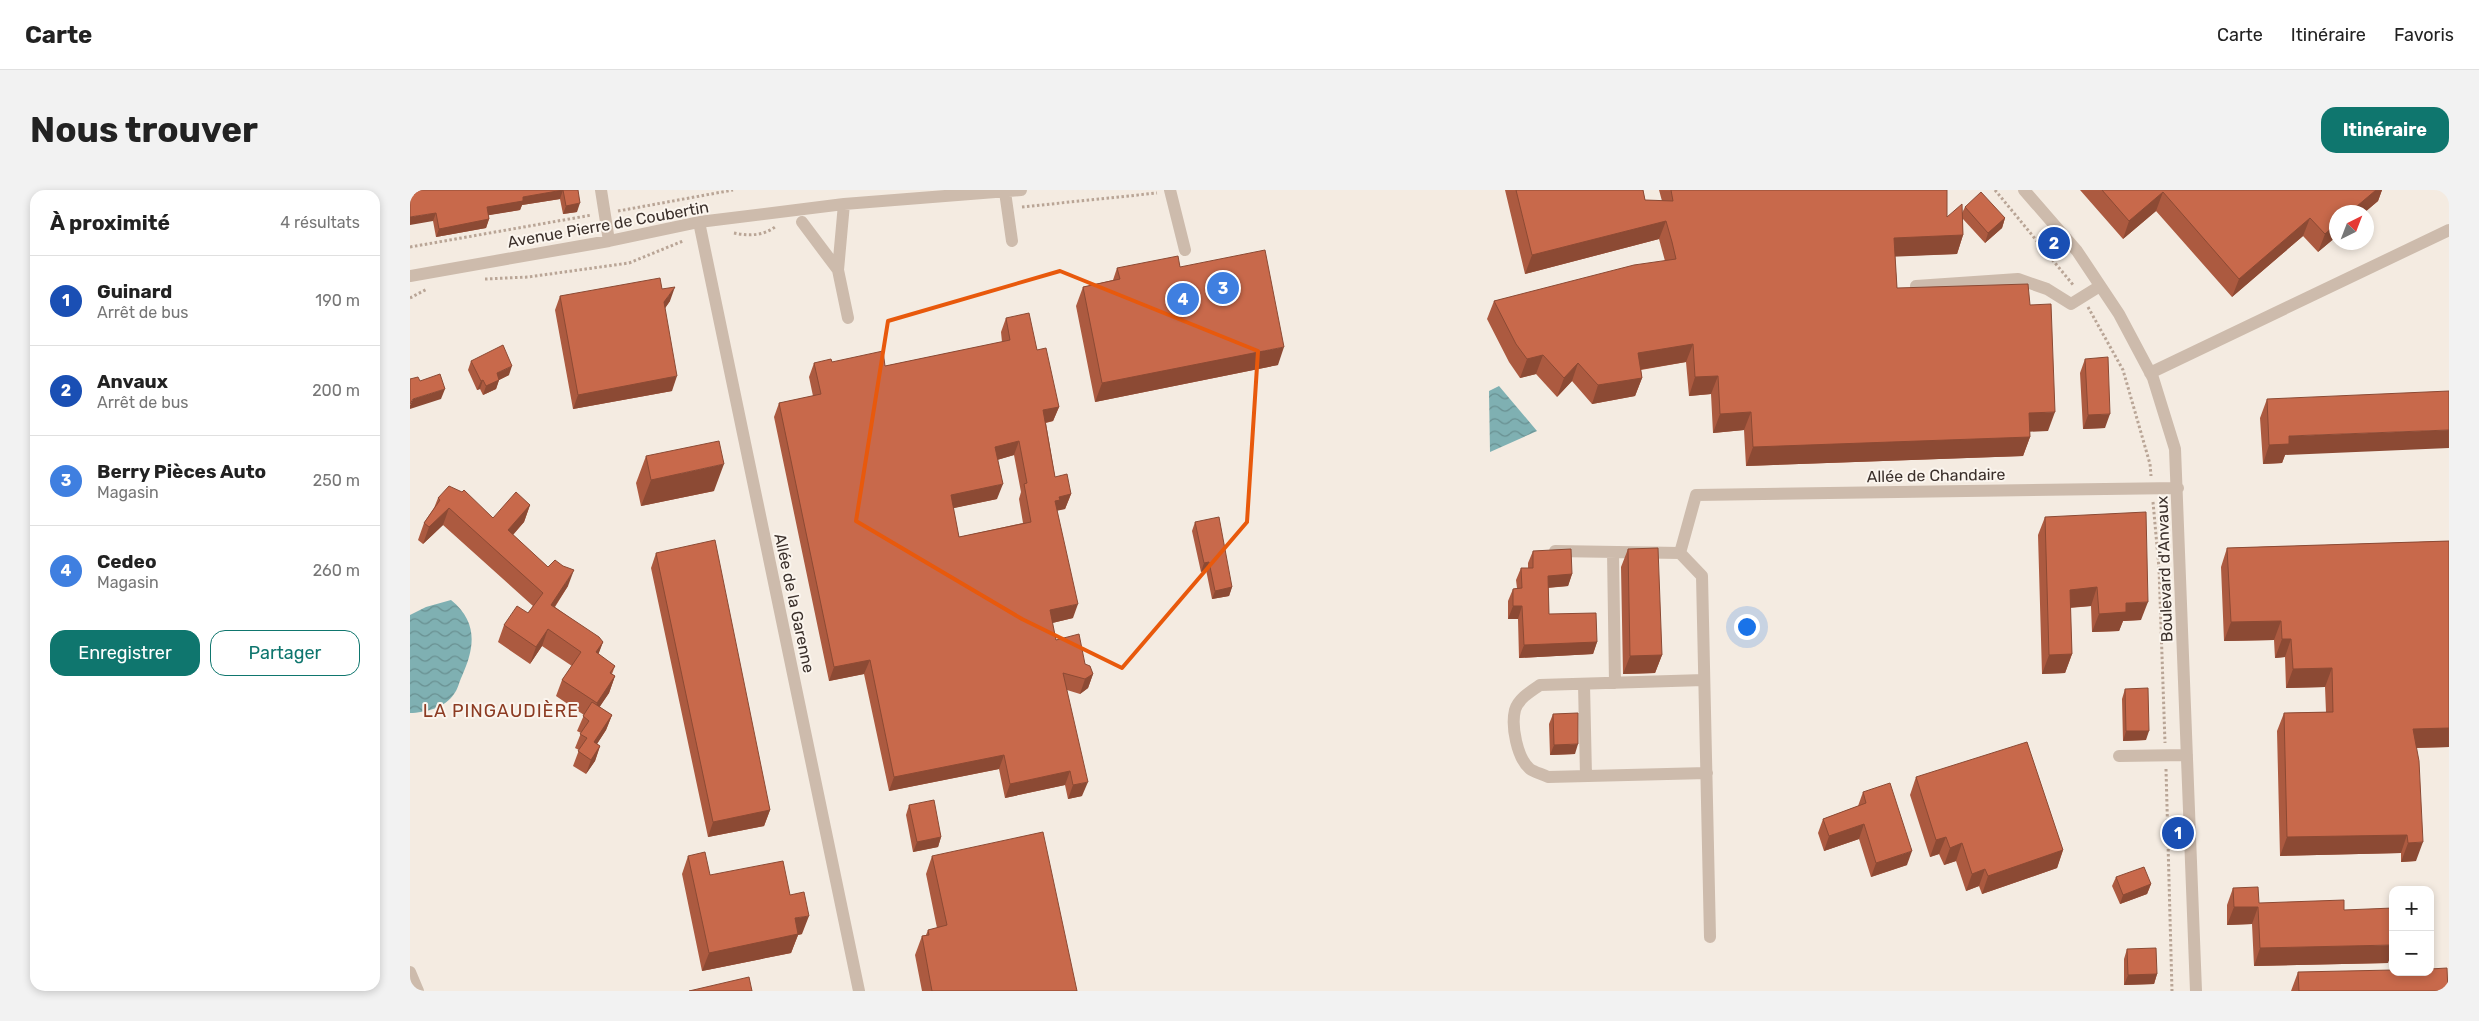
<!DOCTYPE html>
<html lang="fr">
<meta charset="utf-8">
<style>
body{margin:0;font-family:Rubik,sans-serif;background:#f2f2f2;color:#222}
.controls{position:absolute;right:15px;bottom:15px;display:grid;overflow:hidden;border-radius:10px;box-shadow:0 2px 8px #0003}
.controls button{width:45px;height:45px;display:grid;place-items:center;padding:0;border:0;border-bottom:1px solid #e0e0e0;background:#fff;color:#222;font:25px sans-serif}
.compass{position:absolute;left:1919px;top:15px;width:45px;height:45px;border-radius:50%;background:#fff;box-shadow:0 2px 8px #0003;rotate:42deg}
.you{position:absolute;left:1336px;top:436px;width:18px;height:18px;margin:-12px;border:4px solid #fff;border-radius:50%;background:#1a73e8;box-shadow:0 0 0 8px #1a73e833}
.badge{display:grid;place-items:center;width:32px;height:32px;border-radius:50%;background:#0f766e;color:#fff;font-size:16px;font-weight:700}
.pin{position:absolute;translate:-50% -50%;border:2px solid #fff;box-shadow:0 1px 5px #0006}
.list{margin:0;padding:0;list-style:none}
h2{display:flex;justify-content:space-between;align-items:center;height:65px;margin:0;padding:0 20px;font-size:21px}
h2 small{font-size:16px;font-weight:400;color:#767676}
.list li{display:grid;grid-template-columns:32px 1fr auto;gap:15px;align-items:center;box-sizing:border-box;height:90px;padding:0 20px;border-top:1px solid #e0e0e0}
.list b{display:block;font-size:19px;white-space:nowrap}
.list p{margin:0;font-size:16px;white-space:nowrap;color:#767676}
.list em{font-size:16px;font-style:normal;color:#767676}
.actions{display:flex;gap:10px;padding:15px 20px}
.actions a{flex:1;padding:11px 0;border:1px solid #0f766e;border-radius:15px;text-align:center;font-size:18px;color:#0f766e}
.actions .main{background:#0f766e;color:#fff}
.map{position:relative;flex:none;width:2039px;height:801px;overflow:hidden;border-radius:15px}
header{display:flex;align-items:center;gap:30px;box-sizing:border-box;height:70px;padding:0 25px;background:#fff;border-bottom:1px solid #e0e0e0}
header strong{font-size:24px}
nav{display:flex;gap:28px;margin-inline-start:auto;font-size:18px}
.intro{display:flex;align-items:center;justify-content:space-between;box-sizing:border-box;height:120px;padding:0 30px}
h1{margin:0;font-size:35px}
.button{padding:12px 22px;border-radius:15px;background:#0f766e;color:#fff;font-size:18px;font-weight:700}
main{display:flex;gap:30px;padding:0 30px}
aside{flex:1;background:#fff;border-radius:15px;box-shadow:0 2px 8px #0003}
.map>svg:first-child{display:block}
.water{fill:url(#water-waves)}
.lines{fill:none;stroke-linecap:round;stroke-linejoin:round}
.path{stroke:#b9a596;stroke-width:3;stroke-dasharray:2.5 2.5;stroke-linecap:butt}
.minor{stroke:#cdbbac;stroke-width:12}
.wall{fill:#ac5a40;fill-rule:evenodd}
.shaded-wall{fill:#8c4a34}
.building{fill:#c8694b;stroke:#8c4a34;fill-rule:evenodd}
.marked{fill:none;stroke:#e8590c;stroke-width:4;stroke-linejoin:round}
.labels{text-anchor:middle;stroke-width:4;stroke-linejoin:round;paint-order:stroke}
.street-label{font-size:16px;fill:#3b302b;stroke:#fbf5ee}
.neighbourhood-label{font-size:18px;letter-spacing:1px;fill:#8c3b22;stroke:#fbf5ee}
</style>
<header>
<strong>Carte</strong>
<nav><a>Carte</a><a>Itinéraire</a><a>Favoris</a></nav>
</header>
<div class="intro"><h1>Nous trouver</h1><a class="button">Itinéraire</a></div>
<main>
<aside>
<h2>À proximité<small>4 résultats</small></h2>
<ul class="list">
<li><span class="badge" style="background:#1a4fb4">1</span><div><b>Guinard</b><p>Arrêt de bus</p></div><em>190 m</em></li>
<li><span class="badge" style="background:#1a4fb4">2</span><div><b>Anvaux</b><p>Arrêt de bus</p></div><em>200 m</em></li>
<li><span class="badge" style="background:#3f7fe0">3</span><div><b>Berry Pièces Auto</b><p>Magasin</p></div><em>250 m</em></li>
<li><span class="badge" style="background:#3f7fe0">4</span><div><b>Cedeo</b><p>Magasin</p></div><em>260 m</em></li>
</ul>
<div class="actions"><a class="main">Enregistrer</a><a>Partager</a></div>
</aside>
<div class="map">
<svg width="2039" height="801" viewBox="0 0 2039 801">
<defs>
<pattern id="water-waves" width="16" height="10" patternUnits="userSpaceOnUse" patternTransform="scale(1.25)"><rect width="16" height="10" fill="#7fb0b2"/><path d="M0 5q4-4 8 0t8 0" fill="none" stroke="#699091"/></pattern>
</defs>
<rect width="100%" height="100%" fill="#f4ebe1"/>
<path class="water" d="M1089 196 1127 241 1080 262 1079 201Z
M41 410C68 432 65 457 52 486 49 492 48 499 44 504 36 517 15 523 0 523V425L16 417Z"/>
<g class="lines">
<path class="path" d="M1585 0 1664 96
M612 17 747 3
M208 21 323 0
M324 43C338 46 353 46 365 37
M0 57 182 25
M75 89 118 87 219 73 273 51
M0 108 17 99
M1678 117 1713 180 1740 274 1741 286
M1743 312 1749 378 1755 553
M1756 579 1762 801"/>
<path class="minor" d="M191 0 199 51
M760 0 775 60
M1614 0 1667 61 1709 124 1743 188 1765 259 1786 801
M595 2 602 51
M434 14 428 80 438 128
M289 32 449 801
M392 32 428 80
M0 86 199 51 289 32 434 14 611 0
M1506 96 1608 89 1637 99 1661 114 1690 96
M1740 183 2039 40
M1145 361 1270 363
M1203 362 1205 493
M1294 490 1130 495C1121 501 1108 509 1105 520 1101 536 1107 568 1120 579 1124 582 1132 584 1138 587L1297 583
M1174 494 1176 586
M1709 566 1777 565
M1300 747 1292 386 1270 363 1286 305 1768 298
M0 782 8 801"/>
</g>
<path class="wall" d="M0 0H168L167 22 153 24 150 9 112 15 110 20 78 25 79 29 76 38 26 47 23 31Z
M1095 0H1233L1235 10 1252 11 1249 0H1537V27L1552 23 1555 17 1595 28 1592 38 1575 53 1553 29V45L1547 64 1485 66 1487 98 1620 115 1638 241H1620V247L1613 266 1336 276 1334 240 1303 243 1301 204 1279 206 1276 172 1231 180 1232 188 1225 206 1182 214 1162 191 1147 207 1126 184 1110 188 1099 172 1077 129 1084 111 1255 71 1249 49 1115 84Z
M1670 0H1972L1968 11 1908 62 1893 46 1822 107 1746 21 1713 49Z
M770 77 868 175 685 212 666 116 673 97 703 90 707 78Z
M252 99 260 111 255 118 262 201 163 219 145 120 150 106Z
M596 128 627 160 649 217 643 231 636 233 645 287 661 304 655 319 647 320 663 428 642 433 646 450 675 474 683 484 678 498 670 504 657 500 672 606 658 609 655 595 595 608 589 579 479 601 454 484 419 491 364 227 369 213 403 206 399 187 404 173 422 172 475 176 592 152 591 142ZM604 265 611 302 609 309 613 333 549 347 543 318 587 309V270Z
M1675 169 1695 238 1673 239 1670 183Z
M61 171 99 185 89 190 86 199 73 205 70 199 67 200 58 180Z
M1857 209 1875 265 1872 273 1853 274 1850 228Z
M236 266 304 301 231 316 226 293Z
M28 308 83 328 120 315 114 332 103 345 158 396 145 417 193 452 188 464 205 476 202 484 205 486 199 503 189 517 202 525 196 540 187 554 190 556 185 571 176 584 163 576 169 560 165 558 171 543 167 541 174 525 146 506 152 490 162 476 132 456 120 474 88 452 94 435 118 423 123 416 33 335 13 354 8 350 14 333 24 318Z
M1635 327 1731 430 1713 431 1709 441 1682 442 1681 416 1660 418 1662 464 1655 483 1632 484 1628 345Z
M785 332 822 397 819 406 802 409 796 380 791 382 782 341Z
M2039 351V557L2006 558V671L1991 672V663L1870 666 1867 541 1874 523 1916 522 1915 497 1876 498 1875 467 1865 468 1864 450 1814 451 1811 377 1817 358Z
M1218 359 1252 465 1245 483 1213 484 1211 377Z
M1123 361 1162 384 1158 396 1138 398 1139 424 1187 452 1183 464 1109 468 1108 429H1098V411L1103 399 1107 398 1106 390 1111 378H1118V373Z
M246 363 360 620 354 636 298 647 241 378Z
M1715 499 1736 550 1713 551 1712 509Z
M1143 524 1165 564 1140 565 1139 534Z
M1506 587 1653 660 1647 678 1572 704 1569 696 1556 701 1546 671 1534 675 1529 664 1520 667 1500 605Z
M1453 602 1497 675 1461 687 1449 649 1414 661 1408 643 1413 629 1448 616Z
M499 615 531 647 528 657 503 662 496 625Z
M278 666 300 685 380 705 392 744 388 745 381 763 292 781 272 684Z
M522 666 667 801H512L505 765 512 746 516 745 518 740 527 738 516 684Z
M1706 687 1741 694 1737 704 1710 714 1702 696Z
M1823 698 1849 713 1934 720 1978 773 1844 776 1842 734 1817 735V715Z
M1717 759 1747 784 1744 794 1714 795V769Z
M1888 782 2038 801H1881Z"/>
<path class="shaded-wall" d="M153 0 150 9 112 15 110 20 74 26 77 17 113 7Z
M1966 0H1972L1968 11 1955 22H1940Z
M1753 2 1746 21 1713 49 1719 31Z
M170 13 167 22 153 24 156 16Z
M26 23 23 31 0 35V27Z
M1595 28 1592 38 1575 53 1578 43Z
M1900 28 1893 46 1822 107 1829 89Z
M79 29 76 38 26 47 29 39Z
M1256 31 1249 49 1115 84 1122 65Z
M1926 34V47L1908 62 1915 44Z
M1553 45 1547 64 1477 67 1484 48Z
M265 97 260 111 249 127 254 112Z
M1283 154 1276 172 1221 181 1228 163Z
M874 157 868 175 685 212 692 193Z
M1133 165 1126 184 1110 188 1117 169Z
M1168 173 1162 191 1147 207 1154 188Z
M102 176 99 185 89 190 86 199 73 205 76 196 87 183Z
M267 186 262 201 163 219 168 205Z
M1308 186 1301 204 1279 206 1285 187Z
M1232 188 1225 206 1182 214 1188 195Z
M73 190 70 199 67 200 71 191Z
M35 199 31 209 0 219V215L3 209Z
M649 217 643 231 628 234 633 220Z
M1341 222 1334 240 1303 243 1310 224Z
M1645 222 1638 241 1613 242 1619 223Z
M1700 224 1695 238 1673 239 1678 225Z
M2039 240V258L1875 265 1872 273 1853 274 1859 255 1879 246Z
M1620 247 1613 266 1336 276 1343 257Z
M609 251 604 265 580 272 585 257Z
M314 274 304 301 231 316 241 290Z
M593 294 587 309 535 320 541 305Z
M661 304 655 319 646 321 645 311 649 307Z
M120 315 114 332 92 357 98 340Z
M39 318 33 335 13 354 19 337Z
M799 372 796 380 791 382 794 373Z
M164 380 158 396 135 431 141 415Z
M1162 384 1158 396 1133 398 1138 386Z
M822 397 819 406 802 409 805 401Z
M1687 397 1681 416 1653 418 1660 400Z
M1738 412 1731 430 1713 431 1709 441 1682 442 1689 424 1716 413Z
M668 414 663 428 634 435 640 420Z
M1103 416H1112L1108 429H1098Z
M1871 431 1864 450 1814 451 1821 432Z
M138 439 132 456 120 474 126 457Z
M1872 449H1881L1875 467 1865 468Z
M193 452 187 468 186 462Z
M1187 452 1183 464 1109 468 1114 455Z
M1662 464 1655 483 1632 484 1639 465Z
M1252 465 1245 483 1213 484 1220 466Z
M460 470 454 484 419 491 424 477Z
M1922 478 1915 497 1876 498 1883 479Z
M683 484 678 498 670 504 675 489Z
M205 486 199 503 181 530 187 513Z
M202 525 196 540 179 566 184 552Z
M2039 538V557L1996 558 2003 539Z
M1716 541H1739L1736 550 1713 551Z
M1168 554 1165 564 1140 565 1144 555Z
M190 556 185 571 176 584 181 570Z
M594 565 589 579 479 601 484 587Z
M660 581 655 595 595 608 600 594Z
M678 592 672 606 658 609 663 595Z
M360 620 354 636 298 647 303 632Z
M1454 634 1449 649 1414 661 1419 646Z
M1997 645 1991 663 1870 666 1877 647Z
M531 647 528 657 503 662 507 652Z
M1536 647 1529 664 1520 667 1526 650Z
M2013 652 2006 671 1991 672 1998 653Z
M1552 653 1546 671 1534 675 1540 658Z
M1653 660 1647 678 1572 704 1578 686Z
M1502 661 1497 675 1461 687 1466 673Z
M1575 679 1569 696 1556 701 1562 684Z
M1741 694 1737 704 1710 714 1713 705Z
M1824 717H1848L1842 734 1817 735Z
M399 726 392 744 388 745 381 763 292 781 299 763 385 728Z
M1983 755V760L1978 773 1844 776 1850 758Z
M1747 784 1744 794 1714 795 1718 785Z"/>
<path class="building" d="M0 0H168L170 13 156 16 153 0 113 7V11L77 17 79 29 29 39 26 23 0 27Z
M1106 0H1233L1235 10 1263 11 1261 0H1537V27L1552 14 1553 45 1484 48 1487 98 1618 94 1620 115 1641 114 1645 222 1619 223 1620 247 1343 257 1341 222 1310 224 1308 186 1285 187 1283 154 1228 163 1232 188 1188 195 1168 173 1154 188 1133 165 1117 169 1106 154 1084 111 1224 75 1266 69 1262 52 1256 31 1122 65Z
M1692 0H1966L1940 22H1926V34L1915 44 1900 28 1829 89 1753 2 1719 31Z
M1571 2 1595 28 1578 43 1555 17Z
M855 60 874 157 692 193 673 97 710 89 707 78 768 66 770 77Z
M250 88 252 99 265 97 254 112 267 186 168 205 150 106Z
M619 123 627 160 636 158 649 217 633 220 645 287 657 284 661 304 649 307 650 310 645 311 668 414 640 420 646 450 669 444 675 474 680 476 683 484 675 489 653 483 678 592 663 595 660 581 600 594 594 565 484 587 460 470 424 477 369 213 411 204 404 173 421 169 422 172 473 161 475 176 600 150 596 128ZM609 251 617 293 614 294 621 332 549 347 541 305 593 294 585 257Z
M93 155 102 176 87 183 89 190 76 196 73 190 71 191 61 171Z
M1698 167 1700 224 1678 225 1675 169Z
M30 184 35 199 3 209 0 214V189L8 187 10 191Z
M2039 201V240L1879 246V254L1859 255 1857 209Z
M309 251 314 274 241 290 236 266Z
M39 296 52 302 54 300 83 328 106 302 120 315 98 340 138 377 145 370 153 376 164 380 141 415 189 447 193 452 186 462 205 476 200 483 205 486 187 513 152 490 171 462 138 439 126 457 94 435 107 416 118 423 133 403 39 318 19 337 14 333 30 310 28 308Z
M1736 322 1738 412 1716 413V422L1689 424 1687 397 1660 400 1662 464 1639 465 1635 327Z
M809 327 822 397 805 401 799 372 794 373 785 332Z
M305 350 360 620 303 632 246 363Z
M2039 351V538L2003 539 2009 571 2013 652 1998 653 1997 645 1877 647 1874 523 1923 522 1922 478 1883 479 1881 449H1872L1871 431 1821 432 1817 358Z
M1248 358 1252 465 1220 466 1218 359Z
M1161 359 1162 384 1138 386 1139 424 1186 423 1187 452 1114 455 1112 416H1103V399L1112 398 1111 378H1123V361Z
M1738 498 1739 541H1716L1715 499Z
M182 512 202 525 184 552 190 556 181 570 168 561 177 548 170 544 179 531 173 526Z
M1168 523V554L1144 555 1143 524Z
M1617 552 1653 660 1578 686 1575 679 1562 684 1552 653 1540 658 1536 647 1526 650 1506 587Z
M1480 593 1502 661 1466 673 1454 634 1419 646 1413 629 1456 613 1453 602Z
M524 610 531 647 507 652 499 615Z
M633 642 667 801H522L512 746 519 745 518 740 537 735 522 666Z
M295 662 300 685 373 671 380 705 394 702 399 726 385 728 388 744 299 763 278 666Z
M1734 677 1741 694 1713 705 1706 687Z
M1848 697 1849 713 1934 710V720L1983 718V755L1850 758 1848 717H1824L1823 698Z
M1746 758 1747 784 1718 785 1717 759Z
M2037 778 2038 801H1889L1888 782 1983 780V782H2020V779Z
M339 787 342 801H279Z"/>
<path class="marked" d="M650 81 848 161 837 332 712 478 612 429 446 331 478 131Z"/>
<g class="labels">
<g class="street-label">
<text transform="translate(198 34) rotate(-10)" y="6">Avenue Pierre de Coubertin</text>
<text transform="translate(1526 285) rotate(-1)" y="6">Allée de Chandaire</text>
<text transform="translate(1754 379) rotate(-92)" y="6">Boulevard d'Anvaux</text>
<text transform="translate(385 413) rotate(78)" y="6">Allée de la Garenne</text>
</g>
<g class="neighbourhood-label">
<text x="91" y="527">LA PINGAUDIÈRE</text>
</g>
</g>
</svg>
<div class="controls">
<button>+</button>
<button>−</button>
</div>
<svg class="compass" viewBox="-18 -18 36 36"><path d="M0-13l5 13h-10z" fill="#e53935"/><path d="M0 13l5-13h-10z" fill="#767676"/></svg>
<div class="you"></div>
<div class="pin badge" style="left:1768px;top:643px;background:#1a4fb4">1</div>
<div class="pin badge" style="left:1644px;top:53px;background:#1a4fb4">2</div>
<div class="pin badge" style="left:813px;top:98px;background:#3f7fe0">3</div>
<div class="pin badge" style="left:773px;top:109px;background:#3f7fe0">4</div>
</div>
</main>
